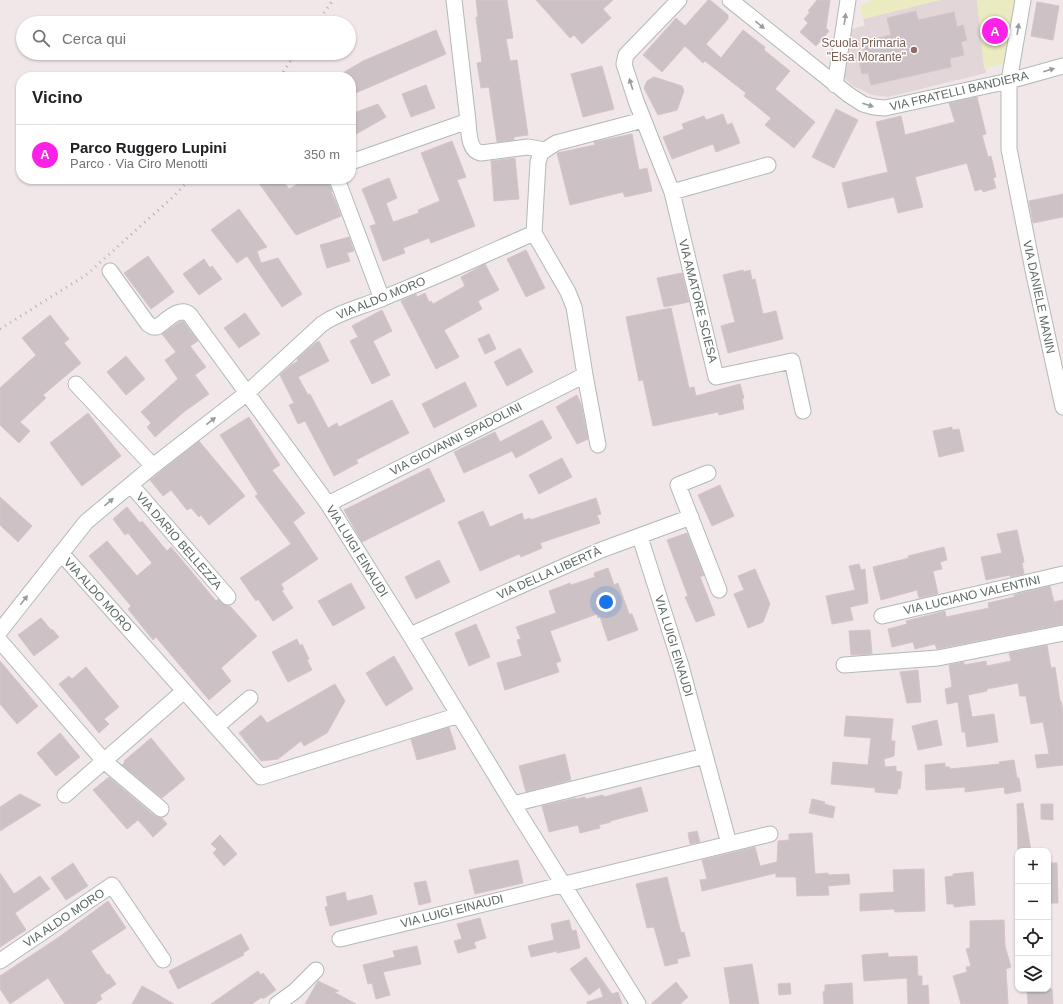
<!DOCTYPE html>
<html lang="it">
<meta charset="utf-8">
<style>
body{margin:0;font-family:Helvetica,sans-serif;background:#f6f6f6;color:#202124}
.controls{position:absolute;right:12px;bottom:12px;display:grid;overflow:hidden;border-radius:8px;box-shadow:0 1px 3px #0004}
.controls button{width:36px;height:36px;display:grid;place-items:center;padding:0;border:0;border-bottom:1px solid #e0e0e0;background:#fff;color:#202124;font:20px sans-serif}
.you{position:absolute;left:606px;top:602px;width:14px;height:14px;margin:-10px;border:3px solid #fff;border-radius:50%;background:#1a73e8;box-shadow:0 0 0 6px #1a73e833}
.badge{display:grid;place-items:center;width:26px;height:26px;border-radius:50%;background:#fc21e6;color:#fff;font-size:13px;font-weight:700}
.pin{position:absolute;translate:-50% -50%;border:2px solid #fff;box-shadow:0 1px 4px #0006}
.list{margin:0;padding:0;list-style:none}
h2{display:flex;justify-content:space-between;align-items:center;height:52px;margin:0;padding:0 16px;font-size:17px}
h2 small{font-size:13px;font-weight:400;color:#757577}
.list li{display:grid;grid-template-columns:26px 1fr auto;gap:12px;align-items:center;box-sizing:border-box;height:60px;padding:0 16px;border-top:1px solid #e0e0e0}
.list b{display:block;font-size:15px;white-space:nowrap}
.list p{margin:0;font-size:13px;white-space:nowrap;color:#757577}
.list em{font-size:13px;font-style:normal;color:#757577}
.icon{flex:none;width:22px;height:22px;fill:none;stroke:currentColor;stroke-width:2;stroke-linecap:round;stroke-linejoin:round}
.map{position:relative;flex:none;width:1063px;height:1004px;overflow:hidden}
.search{position:absolute;background:#fff;box-shadow:0 1px 3px #0004;left:16px;top:16px;width:340px;height:44px;display:flex;align-items:center;gap:10px;box-sizing:border-box;padding:0 14px;border-radius:22px;color:#757577;font-size:15px}
.panel{position:absolute;background:#fff;box-shadow:0 1px 3px #0004;left:16px;top:72px;width:340px;height:112px;border-radius:16px}
.map>svg:first-child{display:block}
.education{fill:#e3d6d9}
.green{fill:#eaebc0}
.building{fill:#ccc2c5;stroke:#d7c3c9}
.lines{fill:none;stroke-linecap:round;stroke-linejoin:round}
.minor-casing{stroke:#b1bab6;stroke-width:17}
.minor{stroke:#fff;stroke-width:15}
.rail{stroke:#b0b3b2;stroke-width:3;stroke-dasharray:1 5;stroke-linecap:butt}
.oneway{fill:#969d9a}
.education-dot{fill:#8d6e63;stroke:#fff;stroke-width:1.5}
.labels{text-anchor:middle;stroke-width:3;stroke-linejoin:round;paint-order:stroke}
.education-label{font-size:12px;fill:#785e54;stroke:#fff;text-anchor:end}
.street-label{font-size:12px;fill:#5d6863;stroke:#fff}
</style>
<div class="map">
<svg width="1063" height="1004" viewBox="0 0 1063 1004">
<rect width="100%" height="100%" fill="#f1e6e8"/>
<path class="education" d="M940 0H977L986 73 888 97 872 95 853 86 841 75 850 30 865 25 863 19Z"/>
<path class="green" d="M871 0H940L863 19 860 5 871 2Z
M977 0H1015L1005 63 984 69Z"/>
<path class="building" d="M476 0H507L513 38 506 39 510 61 517 60 528 135 514 137V140L497 142 489 87 481 88 477 63 482 62 476 17H478Z
M536 0H613L603 9 611 18 582 44 574 35 570 38Z
M708 0H710L728 15V19L706 44 721 58 743 30 765 47 764 50 790 71 775 89 815 122 794 148 765 125 771 118 744 96 746 93 705 61 703 63 685 46 662 72 643 55 676 18 685 26Z
M817 0H830L826 28 829 31 816 46 800 32 808 23 804 19 810 12 808 11Z
M1037 2 1059 6 1053 40 1031 36Z
M916 11 918 20 954 12 957 27 963 25 967 40 961 42 964 55 950 58 951 67 871 85 868 73 862 74 859 61 866 59 862 42 891 35 887 18Z
M436 30 446 54 351 95V77H336L363 61Z
M602 66 614 109 583 117 571 74Z
M654 77 682 86 684 91 677 110 658 115 644 88 647 81Z
M426 85 435 108 411 117 402 94Z
M977 97 986 134 982 135 988 157 991 156 996 177 993 178 996 188 983 192 982 189 975 191 967 163 915 177 923 207 898 213 894 197 848 208 842 183 888 172 876 122 901 116 905 135 955 122 949 103Z
M378 104 386 117 351 137V114Z
M836 109 858 120 834 168 812 157Z
M723 114 727 125 732 123 740 143 716 152 713 144 672 159 663 137 684 129 682 124 704 116 706 120Z
M632 134 639 170 647 168 652 191 625 197 623 192 570 205 557 153 595 145 594 142Z
M452 141 466 177 457 180 475 226 431 243 429 238 403 248 405 253 383 261 370 226 376 224 362 189 389 178 397 198 386 203 393 222 419 213 418 210 440 201 421 153Z
M515 158 519 199 494 201 491 161Z
M256 179H282L289 189 306 179H325L331 187 332 191 331 192 335 200 341 216 296 235Z
M1063 194V217L1033 223 1029 201Z
M239 209 267 247 257 251 261 263 278 258 302 294 282 307 247 256 237 263 211 230Z
M349 237 354 251 347 253 350 261 327 268 320 245Z
M526 250 545 288 526 297 507 259Z
M148 256 174 292 151 309 124 273Z
M204 259 210 268 212 266 222 279 199 295 183 274Z
M485 264 499 290 478 301 482 309 444 330 459 357 436 369 401 301 416 294 417 297 425 293 429 302 431 301 433 304 465 286 461 277Z
M743 270 744 272 750 270 752 280 755 279 763 314 776 311 783 339 728 353 721 326 735 322 723 275Z
M682 273 689 302 664 307 657 278Z
M671 308 689 388 694 387 696 396 740 384 744 398 742 399 744 409 719 415 718 412 653 426 643 380 639 381 626 317Z
M382 310 392 331 373 341 390 375 372 384 350 341 358 337 352 326Z
M245 313 260 334 239 348 224 328Z
M50 315 69 339 64 343 81 363 43 395 46 398 20 422 30 431 19 443 0 425V388L36 355 22 338Z
M183 321 198 341 190 346 206 367 195 375 209 394 185 411 155 437 147 427 151 423 141 412 178 379 165 360 176 352 162 334 178 323Z
M489 334 496 349 485 354 478 339Z
M319 341 329 361 298 377 308 395 310 394 328 428 337 423 339 427 392 400 409 433 356 460 358 463 334 476 305 421 298 424 289 405 294 403 280 375 291 365 298 361 297 359 315 343Z
M520 348 533 372 507 386 494 362Z
M126 356 145 379 126 395 107 372Z
M465 382 477 406 434 428 422 404Z
M577 395 581 404 588 439 577 444 556 407Z
M88 413 121 456 82 486 50 443Z
M249 417 280 465 272 470 305 513 293 522 318 559 281 584 284 589 282 591 293 608 273 621 258 599 256 601 240 578 291 544 255 496 258 494 220 435Z
M542 420 552 438 516 458 512 451 464 473 454 452 495 432 500 442Z
M952 427V430L959 429 964 451 939 457 933 431Z
M199 441 245 496 209 525 201 515 199 517 191 508 187 510 171 490 163 496 150 480Z
M562 458 572 477 539 494 529 475Z
M429 468 445 501 362 542 344 510Z
M720 485 734 516 712 526 698 495Z
M0 497 32 526 18 542 0 525Z
M596 498 601 514 597 515 600 523 540 543 542 548 521 557 519 554 480 571 458 522 483 511 490 527 522 513 524 520 530 518V520Z
M127 507 140 523 142 521 167 551 171 547 216 601 218 599 225 605 230 606 257 636 221 668 231 681 209 700 156 637 153 640 128 609 131 606 89 556 107 541 137 576 152 563 128 533 125 535 113 519Z
M1017 530 1024 562 1022 563 1024 574 1010 577V575L986 580 981 557 1002 553 997 534Z
M687 533 704 575 700 577 715 615 696 622 685 597 688 596 667 540Z
M944 547 947 560 940 562 942 569 933 571 938 594 919 598 917 590 881 600 873 567 909 558 908 556Z
M439 560 450 582 416 599 405 577Z
M859 564 861 570 865 569 868 603 850 607 853 620 832 624 826 596 855 590 849 566Z
M608 568 614 585 618 583 629 614H632L638 630 608 641 600 617 598 618 597 614 550 631 561 661 556 663 559 672 505 690 497 663 522 656 517 640 521 639 516 627 556 613 549 591 570 583 571 585 595 577 594 573Z
M755 569 770 604 763 622 748 628 734 594 744 590 738 576Z
M351 583 365 608 333 626 318 601Z
M1050 586 1054 602 1063 600V624L937 649 935 644 915 649 913 642 892 647 888 629 907 624 906 621 945 611 946 617 989 608 988 603 1014 597V595Z
M41 618 51 630 52 629 59 637 34 656 18 635Z
M476 624 490 657 469 666 455 633Z
M870 630 872 654 851 655 849 631Z
M297 639 300 646 302 644 309 659 307 660 312 670 288 682 272 652Z
M1047 645 1051 668 1055 667 1060 701H1061L1063 712V765L1037 768 1035 755 1049 754 1043 722 1031 724 1026 696H1020L1018 683 987 689V691L968 695 972 717 994 714 998 742 967 747 965 732H962L958 702 947 704 945 689 952 687 949 665 964 662V665L986 661 987 666 1011 661 1009 653Z
M394 656 413 689 386 706 366 673Z
M0 661 38 706 17 724 0 704Z
M86 667 119 707 104 719 109 724 99 733 59 684 69 676 72 679Z
M918 670 921 702 907 703 900 672Z
M335 684 345 701 327 733 304 746 301 741 278 759 261 761 239 733 261 715 267 723Z
M846 716 893 719 891 741H895L894 756 884 759 885 767 896 766V771L902 772 900 789H898L897 794 875 792V788L831 784 833 762 868 765 871 738 844 736Z
M937 720 942 745 918 750 912 726Z
M449 727 456 749 417 760 411 739Z
M60 733 80 757 56 776 37 753Z
M151 738 185 779 162 798 122 765 125 762 124 761Z
M565 754 571 780 526 792 519 766Z
M1014 760 1017 778H1019L1021 791 1005 794 1004 787 965 792V787L926 790 925 765 945 763V767H950V769L1000 764 999 762Z
M109 777 155 816 162 818 167 824 153 837 138 820 127 829 93 790Z
M641 787 648 811 610 821 611 822 599 825 600 828 580 833 578 825 549 832 542 806 576 798V799L585 797 586 799 603 795 604 797Z
M20 794 41 805 0 831V807Z
M812 799 825 802 824 804 835 807 833 818 809 813Z
M1023 803 1031 851H1018L1017 804Z
M1041 804H1053V820L1041 819Z
M697 831 700 842 690 844 688 833Z
M812 833 815 874 828 873V875L849 874 850 884 828 886 829 895 797 896 796 877H776V873L702 891 700 880 707 879 702 860 755 847 760 866 777 862 778 841 789 840V834Z
M220 835 237 854 224 866 213 853 217 849 211 844Z
M518 860 523 883 475 894 469 870Z
M73 863 88 886 66 900 51 878Z
M1048 863H1057L1058 903H1048Z
M924 869 925 911 895 912 894 909 860 911V894L894 892 893 870Z
M973 872 975 905 954 907V904H947L945 877 953 876V874Z
M0 873 14 894 40 876 50 889 15 913 26 930 0 947Z
M667 877 681 933 684 932 690 956 677 959 678 963 665 966 654 927 647 928 636 884Z
M426 881 431 902 419 905 414 883Z
M345 892 347 901 372 895 377 914 330 926 325 907 328 906 326 897Z
M108 901 126 928 91 951 107 975 109 974 116 984 100 995 102 999 95 1004H65L48 978 10 1004 0 989V976L59 937Z
M480 918 486 938 474 942 476 948 458 953 454 941 462 939 457 924Z
M569 920 572 931 576 930 580 948 557 953V951L531 957 528 946 554 940 551 924Z
M1004 920 1005 946 1011 967 1006 969 1008 1004H961L953 976 967 972 966 967 971 966 966 949 970 948V921Z
M241 934 249 949 243 953 244 955 178 989 169 971Z
M417 946 421 964 383 972 390 995 376 999 372 983 368 984 363 965 395 957 393 951Z
M888 953V957L917 956 918 976H922V986L928 985 929 1004H908L907 978 864 981 862 955Z
M586 957 612 994 618 992 622 1004H587V1002L603 997 600 987 589 995 570 969Z
M752 964 759 1004H730L724 968Z
M258 971 261 975 263 973 276 990 263 999 262 997 252 1004H211Z
M318 981 339 991 334 992 356 1004H305Z
M676 982 688 997 680 1004H651Z
M790 983 791 994 779 995 778 984Z
M852 983 853 1004H824L823 992 825 991V985Z
M142 986 155 993 174 1004H132Z
M1027 989H1052L1053 1004H1028Z"/>
<g class="lines">
<g class="minor-casing">
<path id="minor" d="M454 0 468 121
M679 0 626 55 624 64 636 101 672 192 716 377 792 361 803 411
M730 0 849 95 863 104 874 107 885 108 1009 81 1063 66
M1023 0 1009 81V149L1033 270 1063 407
M835 85 848 0
M351 162 468 121C469 131 468 151 481 153L528 147 545 150 556 143 643 120
M337 179 382 299
M672 192 768 165
M534 233 568 292 574 307 585 375 598 445
M534 233 538 162 541 153 545 150
M110 271 148 324 153 327H157C166 321 180 305 190 315L328 504 410 635 513 804 638 1004
M76 384 153 466
M708 473 678 485 719 590
M131 485 228 597
M328 504 585 375
M640 537 681 666 729 844
M61 553 261 777 459 715
M882 616 1063 574
M0 631 86 522 153 466 247 393 322 324C341 311 362 307 383 298 434 278 484 255 534 233
M410 635 601 550 691 517
M0 641 104 761 161 809
M844 665 938 658 1063 633
M216 727 250 698
M65 795 184 691
M513 804 705 756
M340 939 770 834
M0 961 112 885 163 960
M277 1004 295 991 316 970"/>
</g>
<use href="#minor" class="minor"/>
<path class="rail" d="M317 23 333 0
M280 77 296 53
M0 329 86 275 173 197 190 179"/>
</g>
<defs><path id="oneway-solid" d="M-6-.8H1V-3.2L6.5 0L1 3.2V.8H-6Z"/></defs>
<g class="oneway">
<use href="#oneway-solid" transform="translate(845 19) rotate(-82)"/>
<use href="#oneway-solid" transform="translate(760 25) rotate(39)"/>
<use href="#oneway-solid" transform="translate(1018 29) rotate(-81)"/>
<use href="#oneway-solid" transform="translate(1049 70) rotate(-16)"/>
<use href="#oneway-solid" transform="translate(631 84) rotate(-107)"/>
<use href="#oneway-solid" transform="translate(868 105) rotate(18)"/>
<use href="#oneway-solid" transform="translate(211 421) rotate(-38)"/>
<use href="#oneway-solid" transform="translate(109 502) rotate(-40)"/>
<use href="#oneway-solid" transform="translate(24 600) rotate(-52)"/>
</g>
<circle class="education-dot" cx="914" cy="50" r="4"/>
<g class="labels">
<g class="education-label">
<text x="906" y="47">Scuola Primaria<tspan x="906" dy="14">"Elsa Morante"</tspan></text>
</g>
<g class="street-label">
<text transform="translate(959 91) rotate(-13)" y="4">VIA FRATELLI BANDIERA</text>
<text transform="translate(1039 297) rotate(78)" y="4">VIA DANIELE MANIN</text>
<text transform="translate(381 298) rotate(-22)" y="4">VIA ALDO MORO</text>
<text transform="translate(698 301) rotate(76)" y="4">VIA AMATORE SCIESA</text>
<text transform="translate(456 439) rotate(-27)" y="4">VIA GIOVANNI SPADOLINI</text>
<text transform="translate(179 541) rotate(49)" y="4">VIA DARIO BELLEZZA</text>
<text transform="translate(357 551) rotate(58)" y="4">VIA LUIGI EINAUDI</text>
<text transform="translate(549 573) rotate(-24)" y="4">VIA DELLA LIBERTÀ</text>
<text transform="translate(98 595) rotate(48)" y="4">VIA ALDO MORO</text>
<text transform="translate(972 595) rotate(-13)" y="4">VIA LUCIANO VALENTINI</text>
<text transform="translate(674 646) rotate(73)" y="4">VIA LUIGI EINAUDI</text>
<text transform="translate(452 911) rotate(-14)" y="4">VIA LUIGI EINAUDI</text>
<text transform="translate(64 918) rotate(-34)" y="4">VIA ALDO MORO</text>
</g>
</g>
</svg>
<div class="controls">
<button>+</button>
<button>−</button>
<button><svg class="icon" aria-label="locate" viewBox="0 0 24 24"><circle cx="12" cy="12" r="6"/><path d="M12 2v4M12 18v4M2 12h4M18 12h4"/></svg></button>
<button><svg class="icon" aria-label="layers" viewBox="0 0 24 24"><path d="M12 4l9 5-9 5-9-5zM3 14l9 5 9-5"/></svg></button>
</div>
<div class="you"></div>
<div class="pin badge" style="left:995px;top:31px">A</div>
<div class="search"><svg class="icon" aria-label="search" viewBox="0 0 24 24"><circle cx="10" cy="10" r="6"/><path d="M15 15l6 6"/></svg>Cerca qui</div>
<section class="panel">
<h2>Vicino<small></small></h2>
<ul class="list">
<li><span class="badge">A</span><div><b>Parco Ruggero Lupini</b><p>Parco · Via Ciro Menotti</p></div><em>350 m</em></li>
</ul>
</section>
</div>
